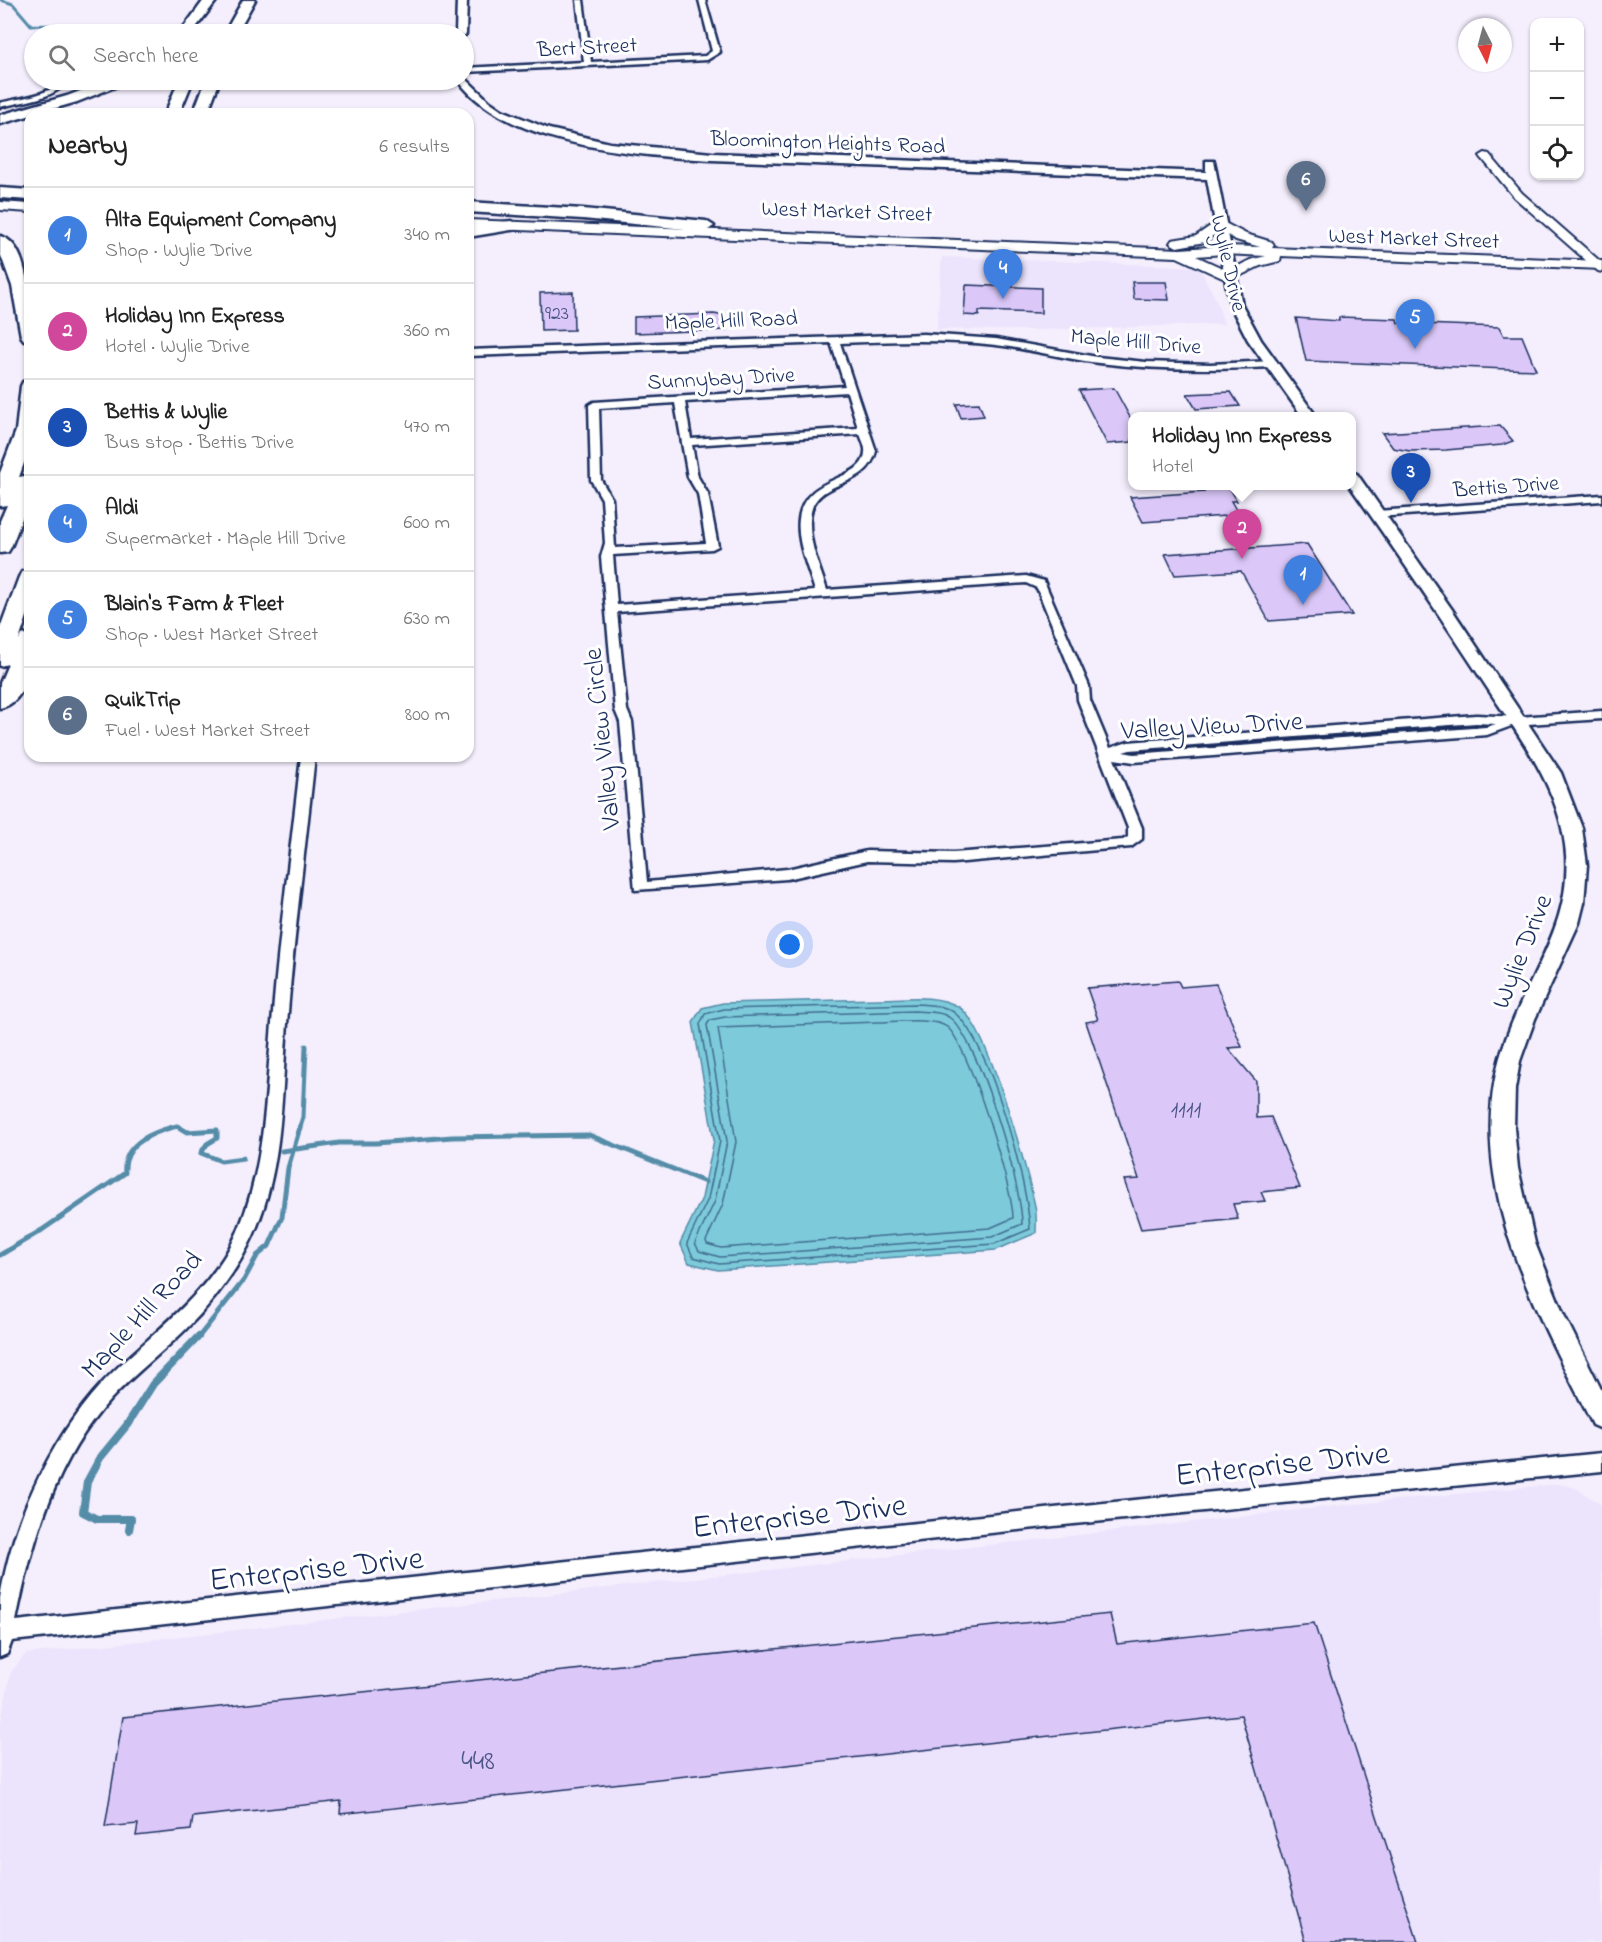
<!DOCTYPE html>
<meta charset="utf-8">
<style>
body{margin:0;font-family:"Indie Flower",sans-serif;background:#f6f6f6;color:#222}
.controls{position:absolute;right:18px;top:18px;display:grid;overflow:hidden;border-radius:12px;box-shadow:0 2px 4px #0004}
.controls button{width:54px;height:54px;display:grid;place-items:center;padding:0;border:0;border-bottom:2px solid #e0e0e0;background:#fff;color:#222;font:30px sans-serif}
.compass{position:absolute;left:1458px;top:18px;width:54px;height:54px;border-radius:50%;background:#fff;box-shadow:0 2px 4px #0004;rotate:174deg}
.you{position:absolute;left:790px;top:945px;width:21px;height:21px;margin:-15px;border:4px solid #fff;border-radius:50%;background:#1a73e8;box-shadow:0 0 0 9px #1a73e833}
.badge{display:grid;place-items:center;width:39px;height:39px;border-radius:50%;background:#ea580c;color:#fff;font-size:20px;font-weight:700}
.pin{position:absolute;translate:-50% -50px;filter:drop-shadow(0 2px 3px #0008)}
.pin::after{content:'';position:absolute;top:32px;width:21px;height:18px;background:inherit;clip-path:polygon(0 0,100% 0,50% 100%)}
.popup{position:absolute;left:1128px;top:412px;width:228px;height:78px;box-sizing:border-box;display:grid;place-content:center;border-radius:12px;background:#fff;filter:drop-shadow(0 2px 4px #0005);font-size:20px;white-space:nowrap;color:#767676}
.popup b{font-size:22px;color:#222}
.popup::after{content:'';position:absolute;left:50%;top:100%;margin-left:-12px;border:12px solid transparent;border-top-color:#fff}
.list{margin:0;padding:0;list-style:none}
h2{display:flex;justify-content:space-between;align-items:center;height:78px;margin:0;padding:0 24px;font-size:26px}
h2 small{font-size:20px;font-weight:400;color:#767676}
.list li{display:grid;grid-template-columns:39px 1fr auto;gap:18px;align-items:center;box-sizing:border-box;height:96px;padding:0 24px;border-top:2px solid #e0e0e0}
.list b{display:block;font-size:22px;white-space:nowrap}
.list p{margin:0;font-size:20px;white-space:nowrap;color:#767676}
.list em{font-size:20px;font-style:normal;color:#767676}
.icon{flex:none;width:33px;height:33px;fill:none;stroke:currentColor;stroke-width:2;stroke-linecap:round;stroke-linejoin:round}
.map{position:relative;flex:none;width:1602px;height:1942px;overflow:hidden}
.search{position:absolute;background:#fff;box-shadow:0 2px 4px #0004;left:24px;top:24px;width:450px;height:66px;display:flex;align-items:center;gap:15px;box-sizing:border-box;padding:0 21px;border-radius:33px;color:#767676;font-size:22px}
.panel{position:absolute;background:#fff;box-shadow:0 2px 4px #0004;left:24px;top:108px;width:450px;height:654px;border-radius:18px}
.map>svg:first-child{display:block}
.built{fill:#ece3fc}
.water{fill:#7ccada;stroke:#558ca8;stroke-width:1.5}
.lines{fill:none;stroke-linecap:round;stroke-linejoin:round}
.shore{stroke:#426d90;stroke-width:1.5}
.stream-far2{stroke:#558ca8;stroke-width:3}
.stream-far1{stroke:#558ca8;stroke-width:5}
.stream{stroke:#558ca8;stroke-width:8}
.building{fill:#dbc8f9;stroke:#1b2f5e;stroke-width:1.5}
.minor-casing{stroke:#1b2f5e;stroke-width:5}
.tertiary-casing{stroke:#1b2f5e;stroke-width:4}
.secondary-casing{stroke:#1b2f5e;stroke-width:5}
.primary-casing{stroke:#1b2f5e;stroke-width:4}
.motorway-casing{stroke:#1b2f5e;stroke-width:5}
.minor{fill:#fff;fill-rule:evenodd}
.tertiary{fill:#fff;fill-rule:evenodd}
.secondary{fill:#fff;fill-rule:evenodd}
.primary{fill:#fff;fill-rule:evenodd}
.motorway{fill:#fff;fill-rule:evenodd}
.labels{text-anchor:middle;stroke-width:6;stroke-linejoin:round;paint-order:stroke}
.far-number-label{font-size:20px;fill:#4b5585}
.far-street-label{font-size:22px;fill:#1b2f5e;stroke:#fff}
.number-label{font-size:24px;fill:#4b5585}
.street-label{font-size:27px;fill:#1b2f5e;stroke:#fff}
.near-number-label{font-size:28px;fill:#4b5585}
.near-street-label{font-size:33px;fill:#1b2f5e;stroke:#fff}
</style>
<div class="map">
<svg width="1602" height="1942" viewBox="0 0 1602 1942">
<rect width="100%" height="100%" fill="#f4eefd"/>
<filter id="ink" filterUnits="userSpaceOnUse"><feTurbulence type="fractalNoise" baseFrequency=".0167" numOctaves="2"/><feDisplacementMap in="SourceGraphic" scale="12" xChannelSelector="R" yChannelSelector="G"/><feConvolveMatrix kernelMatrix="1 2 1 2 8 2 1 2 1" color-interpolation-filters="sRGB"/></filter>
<g filter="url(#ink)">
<path class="built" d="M942 257 1199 267 1216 300 1224 324 1031 330 937 329Z
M1559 1484 1575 1488 1602 1505V1942H0V1726L11 1672 26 1654 1327 1507Z"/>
<path class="water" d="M877 999C902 999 936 993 959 1007 988 1025 1027 1169 1035 1206 1037 1215 1036 1224 1036 1233L996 1250 718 1270 689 1263 680 1243 702 1198 714 1140 693 1022 702 1008 723 1003Z"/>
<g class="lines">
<path class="shore" d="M917 1004C929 1005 946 1005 956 1014 991 1046 1027 1180 1030 1229L994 1244 719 1264 693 1257 687 1243 708 1199 720 1141 700 1024 705 1014 724 1009Z
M915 1011C926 1012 941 1011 950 1018 979 1039 1022 1187 1022 1224L992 1237 720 1257 699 1251 695 1243 715 1201 727 1141 707 1025 710 1020 725 1017Z
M878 1022C894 1022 934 1017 947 1027 968 1043 1013 1189 1013 1218L990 1228 721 1248 707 1244 706 1241 723 1204 736 1142 718 1028Z"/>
<path class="stream-far2" d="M1 0 13 4 31 25 67 26 70 27 68 34
M44 80 42 83 47 85"/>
<path class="stream-far1" d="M282 1151 339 1143H376L452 1137 589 1135 705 1182
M0 1255 42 1230 125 1173C122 1144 152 1132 177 1126L187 1132 217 1130V1138L207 1144 201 1153 221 1161 243 1158
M197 1339 244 1280 257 1256 269 1246 282 1217 288 1168 303 1117 306 1046"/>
<path class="stream" d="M129 1530 131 1519H97L83 1512 87 1482 100 1458 127 1425 153 1384 198 1337"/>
</g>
<path class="building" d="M1132 282H1166L1169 300 1134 299Z
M966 285 1041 288V313L979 311V316L964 315Z
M573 292 574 330 541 331 540 293Z
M714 314 724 316 726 330 634 333V317Z
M1339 317 1397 319 1398 323 1499 327 1504 336H1522L1536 370 1306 361 1296 318 1339 321Z
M1114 388 1132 421V442L1107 444 1079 390Z
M1231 392 1240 406 1196 409 1187 394Z
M979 403 984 416 961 418 956 404Z
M1500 426 1513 441 1502 445 1446 450 1410 451 1393 448 1382 433Z
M1229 487 1237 501H1231L1239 515 1143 522 1130 497 1204 492 1202 489Z
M1307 544 1352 615 1269 621 1241 571 1175 575 1165 554Z
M1178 981 1181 987 1216 984 1242 1047 1228 1048 1256 1081V1118L1271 1117 1300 1188 1261 1192 1265 1201 1233 1204 1238 1219 1141 1229 1124 1180 1139 1179 1086 1022 1098 1020 1087 988Z
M1110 1614 1117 1644 1314 1623 1418 1942H1306L1241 1715 340 1814 341 1801 193 1817 191 1830 136 1836 138 1824 105 1827 123 1717Z"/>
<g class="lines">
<g class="minor-casing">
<path id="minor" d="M577 0H583L591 62 705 56 712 51 699 0H705L720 52 707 60 464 72V68L584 62Z
M61 80H68C56 99 20 102 0 107V103C18 98 50 96 61 80Z
M924 334 996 339 1097 357 1146 362 1210 364 1273 361 1278 364 1273 367C1215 370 1157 370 1099 363 1064 359 1030 349 996 345 944 339 892 341 840 343L876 451C866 493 811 475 810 521 809 544 820 569 827 590L1026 576 1044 581 1089 686 1090 700 1110 748 1128 742 1476 715 1519 717 1602 711V719L1514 725 1487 735 1134 762 1114 759 1142 828V839L1131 847 953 863 867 861 787 879 635 890 620 722 615 710 601 557 605 543 602 499 591 480 589 405 594 402 845 386 831 343 468 356V350ZM847 392 858 428 691 439 685 402ZM675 403 688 477 698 494 706 543 615 548 612 499 601 480 599 408ZM860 434C862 440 866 447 865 452 864 483 804 473 799 519 796 542 809 570 815 591L617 605 613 555 712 549 718 546 708 494 698 477 692 445ZM1026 583 1037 588 1077 686 1078 700 1128 828V837L1123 840 953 853 867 851 787 869 647 882 632 722 627 710 617 612ZM1476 723 1496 724 1486 727 1134 754 1123 752 1130 750Z
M1602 495V501L1377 517 1371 514 1377 511Z
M301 756H315C306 841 295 926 288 1012 281 1087 285 1165 253 1236 237 1271 211 1305 183 1332 159 1355 133 1375 110 1400 55 1461 32 1542 16 1621L1054 1508 1602 1453V1471L1054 1526 12 1641 7 1654 0 1657C0 1638 0 1617 0 1598 13 1517 55 1428 114 1371 159 1328 212 1290 238 1231 267 1161 266 1086 273 1012 280 926 292 841 301 756Z"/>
</g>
<g class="tertiary-casing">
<path id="tertiary" d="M1485 153 1489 154 1522 193 1602 263V272L1598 271 1514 197 1480 156Z"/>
</g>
<g class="secondary-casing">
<path id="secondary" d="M457 0H467L466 34 464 36 456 34Z
M464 77 489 101 502 110 549 129 610 143 712 153 1206 172V161H1214L1242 305 1261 340 1316 416H1302L1248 340 1230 305 1207 179 712 160C635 155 506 146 458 80H464Z
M1352 472 1357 474 1451 608 1561 773 1582 828 1587 865 1584 903 1579 923 1535 1019 1520 1061 1515 1089 1514 1128 1518 1168 1535 1243 1563 1313 1602 1391V1429L1593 1425C1534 1308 1456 1170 1507 1036 1531 970 1575 919 1565 845 1557 782 1515 731 1482 680 1439 614 1395 550 1350 486Z"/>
</g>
<g class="primary-casing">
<path id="primary" d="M0 202 30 204V212L0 210Z
M468 220 1180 249 1224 246 1260 247 1236 240 1220 230 1205 242 1177 247 1170 243 1172 240 1196 236 1219 220 1246 234 1272 242 1274 245 1272 248 1602 261V269L1281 256 1280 261 1260 266 1229 281 1177 257 468 228ZM1224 254 1266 256 1250 260 1229 271 1196 256Z"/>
</g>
<g class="motorway-casing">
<path id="motorway" d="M204 0H217L191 34H179Z
M243 0H255L236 34H224Z
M109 80H127L125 83 77 102 0 124V115L67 96Z
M179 80H193L179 114H165Z
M206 80H220L207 114H193Z
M0 188 30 190V200L0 198Z
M468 202 583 209 706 221 714 226 706 231 583 219 468 212Z
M511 221 519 226 517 229 468 237V227Z
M0 236C32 244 30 316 30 341L24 340 21 336 12 286 0 253Z
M30 380V447L19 477 30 475V498L11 547 8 552 0 553V521L7 505 0 506V473L16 431 21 386 23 382Z
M30 570V608L19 640 22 635 30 633C30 658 31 701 0 708V683L8 664 0 666V628L19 577 22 572Z"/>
</g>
<use href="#minor" class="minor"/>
<use href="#tertiary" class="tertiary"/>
<use href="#secondary" class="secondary"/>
<use href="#primary" class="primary"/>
<use href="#motorway" class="motorway"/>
</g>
</g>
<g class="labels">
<g class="far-number-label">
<text x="557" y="319">923</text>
</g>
<g class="far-street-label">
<text transform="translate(587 46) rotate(-3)" y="8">Bert Street</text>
<text transform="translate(828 141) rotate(2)" y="8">Bloomington Heights Road</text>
<text transform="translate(847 210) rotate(2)" y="8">West Market Street</text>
<text transform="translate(1414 237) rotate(2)" y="8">West Market Street</text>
<text transform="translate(1230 263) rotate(77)" y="8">Wylie Drive</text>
<text transform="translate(731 319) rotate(-2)" y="8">Maple Hill Road</text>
<text transform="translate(1136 340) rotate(5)" y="8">Maple Hill Drive</text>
<text transform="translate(721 377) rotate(-3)" y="8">Sunnybay Drive</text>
<text transform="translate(1506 485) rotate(-4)" y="8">Bettis Drive</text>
</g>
<g class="number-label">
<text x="1186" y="1117">1111</text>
</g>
<g class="street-label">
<text transform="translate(1212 725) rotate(-3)" y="9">Valley View Drive</text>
<text transform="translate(601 739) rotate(-96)" y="9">Valley View Circle</text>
<text transform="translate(1521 951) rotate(-68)" y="9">Wylie Drive</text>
<text transform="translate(141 1314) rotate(-47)" y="9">Maple Hill Road</text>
</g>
<g class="near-number-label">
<text x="478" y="1769">448</text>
</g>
<g class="near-street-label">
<text transform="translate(1282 1462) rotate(-6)" y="12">Enterprise Drive</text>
<text transform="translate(799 1514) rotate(-6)" y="12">Enterprise Drive</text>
<text transform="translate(316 1567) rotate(-6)" y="12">Enterprise Drive</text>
</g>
</g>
</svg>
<div class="controls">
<button>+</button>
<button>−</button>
<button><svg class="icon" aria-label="locate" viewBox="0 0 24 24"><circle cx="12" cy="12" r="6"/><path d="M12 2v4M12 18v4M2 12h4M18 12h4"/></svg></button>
</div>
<svg class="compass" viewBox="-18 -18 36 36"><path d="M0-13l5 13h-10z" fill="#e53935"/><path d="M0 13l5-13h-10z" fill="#767676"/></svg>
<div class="you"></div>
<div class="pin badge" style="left:1303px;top:605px;background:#3f7fe0">1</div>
<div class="pin badge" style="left:1242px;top:559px;background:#d1479c">2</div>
<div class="popup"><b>Holiday Inn Express</b>Hotel</div>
<div class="pin badge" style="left:1411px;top:503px;background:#1a4fb4">3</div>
<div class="pin badge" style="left:1003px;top:299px;background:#3f7fe0">4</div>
<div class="pin badge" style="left:1415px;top:349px;background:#3f7fe0">5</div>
<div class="pin badge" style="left:1306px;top:211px;background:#5c6f8a">6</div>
<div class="search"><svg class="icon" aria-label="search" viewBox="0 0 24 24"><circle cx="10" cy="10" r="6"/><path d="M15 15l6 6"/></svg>Search here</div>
<section class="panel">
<h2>Nearby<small>6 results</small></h2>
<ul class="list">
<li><span class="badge" style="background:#3f7fe0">1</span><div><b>Alta Equipment Company</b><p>Shop · Wylie Drive</p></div><em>340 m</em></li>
<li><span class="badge" style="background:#d1479c">2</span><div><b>Holiday Inn Express</b><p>Hotel · Wylie Drive</p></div><em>360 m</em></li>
<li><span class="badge" style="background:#1a4fb4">3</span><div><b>Bettis &amp; Wylie</b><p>Bus stop · Bettis Drive</p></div><em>470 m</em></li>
<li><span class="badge" style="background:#3f7fe0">4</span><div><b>Aldi</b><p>Supermarket · Maple Hill Drive</p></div><em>600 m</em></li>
<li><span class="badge" style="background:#3f7fe0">5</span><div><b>Blain's Farm &amp; Fleet</b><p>Shop · West Market Street</p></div><em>630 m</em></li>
<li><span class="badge" style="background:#5c6f8a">6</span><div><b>QuikTrip</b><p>Fuel · West Market Street</p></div><em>800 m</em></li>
</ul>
</section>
</div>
